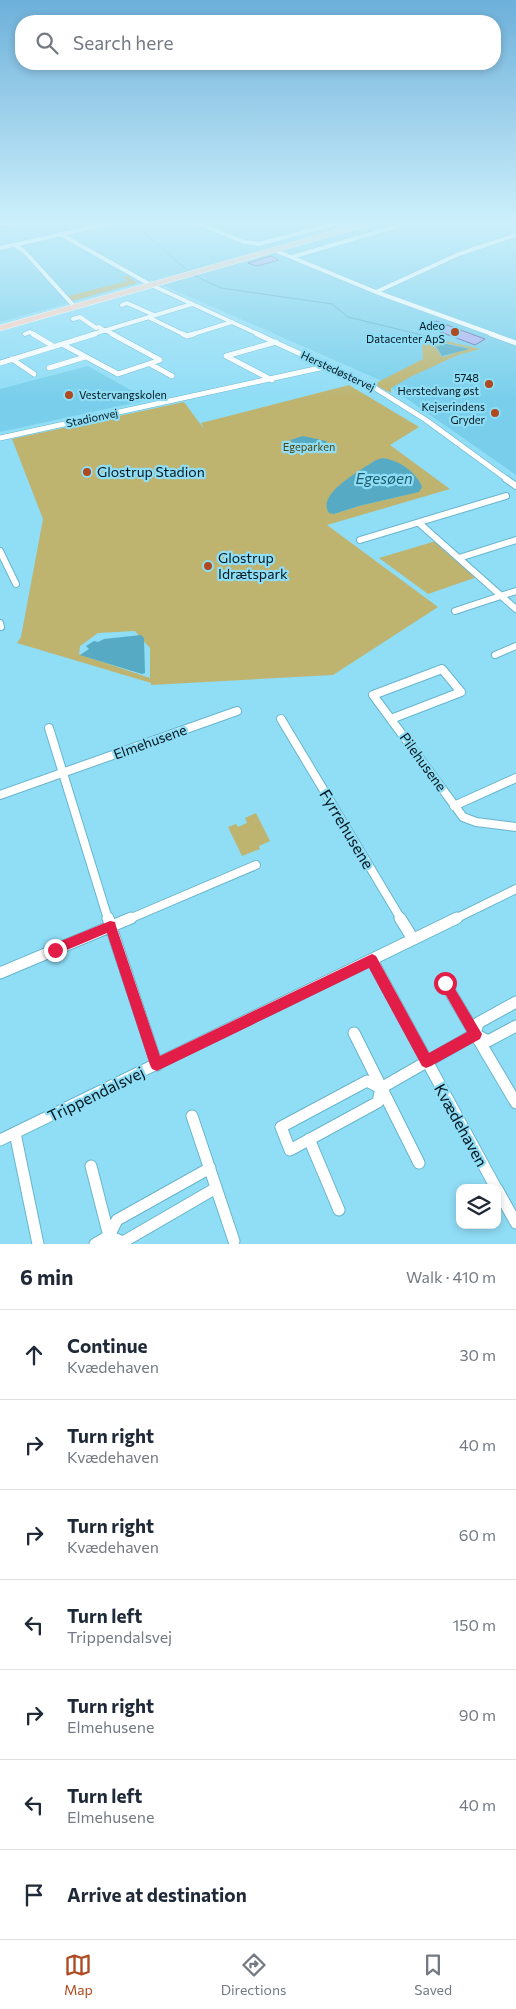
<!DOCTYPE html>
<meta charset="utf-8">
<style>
body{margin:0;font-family:Commissioner,sans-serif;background:#f6f6f7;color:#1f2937}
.controls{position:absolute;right:15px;bottom:15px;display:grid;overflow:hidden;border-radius:10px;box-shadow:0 2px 8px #0003}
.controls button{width:45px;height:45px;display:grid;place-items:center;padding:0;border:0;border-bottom:1px solid #e0e1e3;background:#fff;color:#1f2937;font:25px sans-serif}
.stop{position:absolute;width:15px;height:15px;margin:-11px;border:4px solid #e11d48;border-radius:50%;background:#fff}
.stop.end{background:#e11d48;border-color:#fff;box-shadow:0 1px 5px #0008}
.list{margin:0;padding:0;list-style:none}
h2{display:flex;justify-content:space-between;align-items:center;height:65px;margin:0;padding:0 20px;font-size:21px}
h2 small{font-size:16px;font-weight:400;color:#747a83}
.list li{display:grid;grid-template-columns:32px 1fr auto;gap:15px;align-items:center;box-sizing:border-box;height:90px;padding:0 20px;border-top:1px solid #e0e1e3}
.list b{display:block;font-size:19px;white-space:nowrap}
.list p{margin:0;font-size:16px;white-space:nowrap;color:#747a83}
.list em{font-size:16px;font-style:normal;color:#747a83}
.icon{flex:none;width:28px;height:28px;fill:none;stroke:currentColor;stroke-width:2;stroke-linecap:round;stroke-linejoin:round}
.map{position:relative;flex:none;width:516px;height:1244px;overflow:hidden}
.search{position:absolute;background:#fff;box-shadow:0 2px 8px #0003;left:15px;right:15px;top:15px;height:55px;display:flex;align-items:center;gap:12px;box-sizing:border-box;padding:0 18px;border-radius:20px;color:#747a83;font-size:19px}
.sheet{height:695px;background:#fff}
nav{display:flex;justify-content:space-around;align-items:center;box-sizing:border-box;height:70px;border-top:1px solid #e0e1e3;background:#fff;font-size:14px;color:#747a83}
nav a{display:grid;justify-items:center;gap:2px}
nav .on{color:#af491f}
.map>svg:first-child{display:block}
.built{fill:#79cfeb}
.green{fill:#beb470;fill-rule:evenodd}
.water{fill:#56aac4}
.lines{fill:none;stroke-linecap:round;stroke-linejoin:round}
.stream{stroke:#56aac4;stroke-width:1}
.building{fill:#aeb2f1;stroke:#66699e}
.minor-far4-casing{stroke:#69b5cd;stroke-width:5}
.minor-far3-casing{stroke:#69b5cd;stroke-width:6}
.minor-far2-casing{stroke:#69b5cd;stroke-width:8}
.minor-far1-casing{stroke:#69b5cd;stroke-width:10}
.minor-casing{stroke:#69b5cd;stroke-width:13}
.major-casing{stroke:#fff;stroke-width:6}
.minor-far4{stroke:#fff;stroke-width:4}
.minor-far3{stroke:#fff;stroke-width:5}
.minor-far2{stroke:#fff;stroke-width:6}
.minor-far1{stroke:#fff;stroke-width:8}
.minor{stroke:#fff;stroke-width:11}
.major{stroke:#ffd0be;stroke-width:5}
.tram{stroke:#335b69;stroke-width:1}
.rail-casing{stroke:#335b69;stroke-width:2.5}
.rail{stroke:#90ddf6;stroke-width:1;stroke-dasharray:3;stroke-linecap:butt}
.route{fill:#e11d48}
.poi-dot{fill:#af491f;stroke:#90ddf6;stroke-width:2}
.labels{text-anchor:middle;stroke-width:4.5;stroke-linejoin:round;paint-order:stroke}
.far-poi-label{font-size:11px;fill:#01161d;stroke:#90ddf6;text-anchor:end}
.far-street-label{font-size:11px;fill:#01161d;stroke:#90ddf6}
.far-park-label{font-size:11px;fill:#4c440e;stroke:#90ddf6}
.poi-label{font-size:14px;fill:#01161d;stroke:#90ddf6;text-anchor:start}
.street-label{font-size:14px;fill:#01161d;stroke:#90ddf6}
.water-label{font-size:15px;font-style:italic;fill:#1a5d70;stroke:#90ddf6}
.near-street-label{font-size:16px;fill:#01161d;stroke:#90ddf6}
</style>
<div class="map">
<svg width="516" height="1244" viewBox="0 0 516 1244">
<rect width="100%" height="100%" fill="#90ddf6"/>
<path class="built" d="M0 224H516V475L380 380 151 280 0 322Z
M88 366 148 400 0 432V389Z"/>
<path class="green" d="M128 276 137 283 72 301 68 296 127 281 123 277Z
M430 337 480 349 458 355 410 377 391 388V393L377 386 378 382 423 359 422 345ZM441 343H445L468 348 444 357 441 356 435 346 438 347Z
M349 385 419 427 390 445 450 489 327 525 438 607 333 675 151 685V683L17 643 21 637 43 519 12 439 184 402 204 429 201 423ZM383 458 402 465 415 476 406 495 359 506 334 514ZM135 631 150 648V678L79 654 80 646 98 633Z
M436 541 477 577 428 594 379 558Z
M256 813 270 841 259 846 260 849 242 856 228 827 236 824 238 827 247 823 245 818Z"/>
<path class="water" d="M442 343 470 349 442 356 435 345 438 347Z
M303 436 326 441 328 445 322 447 299 450 290 440Z
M383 458C398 460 417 472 422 487L419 492 359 506 334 514 329 513C315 494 363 469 376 460Z
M141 635 144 638 145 673 142 674 80 655 89 649 86 646 94 641 98 642 104 639Z"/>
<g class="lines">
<path class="stream" d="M150 224 140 229 186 269
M195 276 221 288 332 304 348 317 434 338"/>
</g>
<path class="building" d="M271 256 279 260 257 266 248 263Z
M436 321 485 339 475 345 425 326Z"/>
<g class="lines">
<g class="minor-far4-casing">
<path id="minor-far4" d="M200 224 244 242 259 244 334 224
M60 234 151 285 260 335
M15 245 25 252 73 305
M0 248 107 224
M274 250 376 292 495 335
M292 257 404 224
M376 292 459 254 516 235
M122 305 127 303 154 315
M148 317 185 335
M73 319 80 317 96 328 99 327 105 331
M105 330 115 335
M25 334 30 332 35 335
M90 335 192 304
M190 335 232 322"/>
</g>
<g class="minor-far3-casing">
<path id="minor-far3" d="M33 334 53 346
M183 334 187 336 194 334
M257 334 375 388 426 420 508 480
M491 334 516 343
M62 344 118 374 160 360 112 334
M12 359 34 374
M0 363 95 334
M150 364 172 376
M49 368 85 357
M272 380 226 356 276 342
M0 438 329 366"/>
</g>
<g class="minor-far2-casing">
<path id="minor-far2" d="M506 479 516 486
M419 523 516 609
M360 540 506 496
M0 551 16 584
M459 558 516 540
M455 611 516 591
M0 623 1 627
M495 655 516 646
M439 670H443"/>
</g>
<g class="minor-far1-casing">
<path id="minor-far1" d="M281 719 401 919
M391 719 461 692 442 669 373 695 463 817 476 822 516 827
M49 728 108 919
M0 795 237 711
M454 806 516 778
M129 919 256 865
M455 919 516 889"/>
</g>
<g class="minor-casing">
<path id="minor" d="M108 918 157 1065
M400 918 413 939
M372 960 496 1188
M0 973 131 918
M445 983 516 1103
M354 1033 419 1163
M475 1034 478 1023 516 1002
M367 1081 381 1088 378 1102 290 1150 281 1127Z
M381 1088 475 1034 488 1041 516 1026
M192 1116 234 1241
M15 1133 38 1244
M309 1139 339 1210
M0 1140 457 918
M91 1166 111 1244
M497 1189 516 1223
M109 1236 117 1220 210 1168
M95 1244 109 1236 123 1242 216 1188"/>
</g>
<g class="major-casing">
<path id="major" d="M0 328 365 224"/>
</g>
<use href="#minor-far4" class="minor-far4"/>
<use href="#minor-far3" class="minor-far3"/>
<use href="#minor-far2" class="minor-far2"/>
<use href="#minor-far1" class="minor-far1"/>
<use href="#minor" class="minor"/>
<use href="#major" class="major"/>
<path class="tram" d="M0 228 17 224"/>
<g class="rail-casing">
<path id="rail" d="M0 226 10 224"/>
</g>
<use href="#rail" class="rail"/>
</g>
<linearGradient id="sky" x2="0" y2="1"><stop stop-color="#6db0da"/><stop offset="0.56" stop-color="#cdf0fb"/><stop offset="1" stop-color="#cdf0fb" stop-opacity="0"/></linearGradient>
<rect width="516" height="398" fill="url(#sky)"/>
<path class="route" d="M110 921 115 922 116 926 160 1056 372 954 376 956 429 1053 467 1032 439 983 440 979 445 977 449 979 482 1034 480 1039 431 1066 426 1068 422 1066 369 968 157 1071 152 1069 150 1065 107 933 55 955 51 954 49 950 51 945Z"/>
<g class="poi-dot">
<circle cx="455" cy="332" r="5"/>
<circle cx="489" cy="384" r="5"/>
<circle cx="69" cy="395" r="5"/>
<circle cx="495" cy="413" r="5"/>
<circle cx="87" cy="472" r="5"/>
<circle cx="208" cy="566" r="5"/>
</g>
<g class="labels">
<g class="far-poi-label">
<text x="445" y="330">Adeo<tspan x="445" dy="13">Datacenter ApS</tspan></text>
<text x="479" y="382">5748<tspan x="479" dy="13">Herstedvang øst</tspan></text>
<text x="79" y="399" text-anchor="start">Vestervangskolen</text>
<text x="485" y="411">Kejserindens<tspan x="485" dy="13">Gryder</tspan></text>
</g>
<g class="far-street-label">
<text transform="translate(338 371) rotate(25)" y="4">Herstedøstervej</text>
<text transform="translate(92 418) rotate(-12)" y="4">Stadionvej</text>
</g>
<g class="far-park-label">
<text x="309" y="451">Egeparken</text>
</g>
<g class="poi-label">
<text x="97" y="477">Glostrup Stadion</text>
<text x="218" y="563">Glostrup<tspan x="218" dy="16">Idrætspark</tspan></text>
</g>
<g class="street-label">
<text transform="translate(150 742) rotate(-20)" y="5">Elmehusene</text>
<text transform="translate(423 762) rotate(54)" y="5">Pilehusene</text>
</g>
<g class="water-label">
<text x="384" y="484">Egesøen</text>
</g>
<g class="near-street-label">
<text transform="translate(347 829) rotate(59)" y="6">Fyrrehusene</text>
<text transform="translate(96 1094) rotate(-26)" y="6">Trippendalsvej</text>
<text transform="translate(461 1125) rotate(61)" y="6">Kvædehaven</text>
</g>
</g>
</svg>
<div class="controls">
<button><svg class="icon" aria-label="layers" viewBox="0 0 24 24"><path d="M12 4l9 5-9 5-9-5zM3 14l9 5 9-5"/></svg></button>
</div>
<div class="stop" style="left:445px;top:983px"></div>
<div class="stop end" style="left:55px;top:950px"></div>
<div class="search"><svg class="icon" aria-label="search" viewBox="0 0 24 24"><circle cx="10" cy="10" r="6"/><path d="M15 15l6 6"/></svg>Search here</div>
</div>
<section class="sheet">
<h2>6 min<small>Walk · 410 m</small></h2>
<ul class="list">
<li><svg class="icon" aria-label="ahead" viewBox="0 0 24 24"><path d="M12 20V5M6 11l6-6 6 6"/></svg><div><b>Continue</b><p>Kvædehaven</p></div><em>30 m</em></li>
<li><svg class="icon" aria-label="right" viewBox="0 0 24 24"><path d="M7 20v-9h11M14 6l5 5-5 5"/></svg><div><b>Turn right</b><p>Kvædehaven</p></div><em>40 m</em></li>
<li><svg class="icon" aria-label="right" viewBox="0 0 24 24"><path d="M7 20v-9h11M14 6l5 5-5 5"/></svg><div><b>Turn right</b><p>Kvædehaven</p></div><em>60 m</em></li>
<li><svg class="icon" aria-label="left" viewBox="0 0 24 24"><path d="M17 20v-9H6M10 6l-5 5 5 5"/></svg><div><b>Turn left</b><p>Trippendalsvej</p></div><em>150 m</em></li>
<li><svg class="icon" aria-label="right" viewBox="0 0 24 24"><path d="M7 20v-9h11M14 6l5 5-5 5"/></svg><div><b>Turn right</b><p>Elmehusene</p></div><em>90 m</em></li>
<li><svg class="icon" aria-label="left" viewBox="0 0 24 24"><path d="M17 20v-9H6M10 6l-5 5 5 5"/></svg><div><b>Turn left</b><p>Elmehusene</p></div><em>40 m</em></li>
<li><svg class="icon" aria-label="arrive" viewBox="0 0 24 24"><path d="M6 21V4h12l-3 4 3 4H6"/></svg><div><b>Arrive at destination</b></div></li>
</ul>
</section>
<nav>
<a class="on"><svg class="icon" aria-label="map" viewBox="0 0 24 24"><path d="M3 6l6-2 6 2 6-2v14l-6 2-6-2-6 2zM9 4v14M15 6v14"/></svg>Map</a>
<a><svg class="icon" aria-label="directions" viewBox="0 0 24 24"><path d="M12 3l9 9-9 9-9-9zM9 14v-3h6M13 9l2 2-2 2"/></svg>Directions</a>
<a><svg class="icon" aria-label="saved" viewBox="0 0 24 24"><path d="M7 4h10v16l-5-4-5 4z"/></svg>Saved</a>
</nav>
